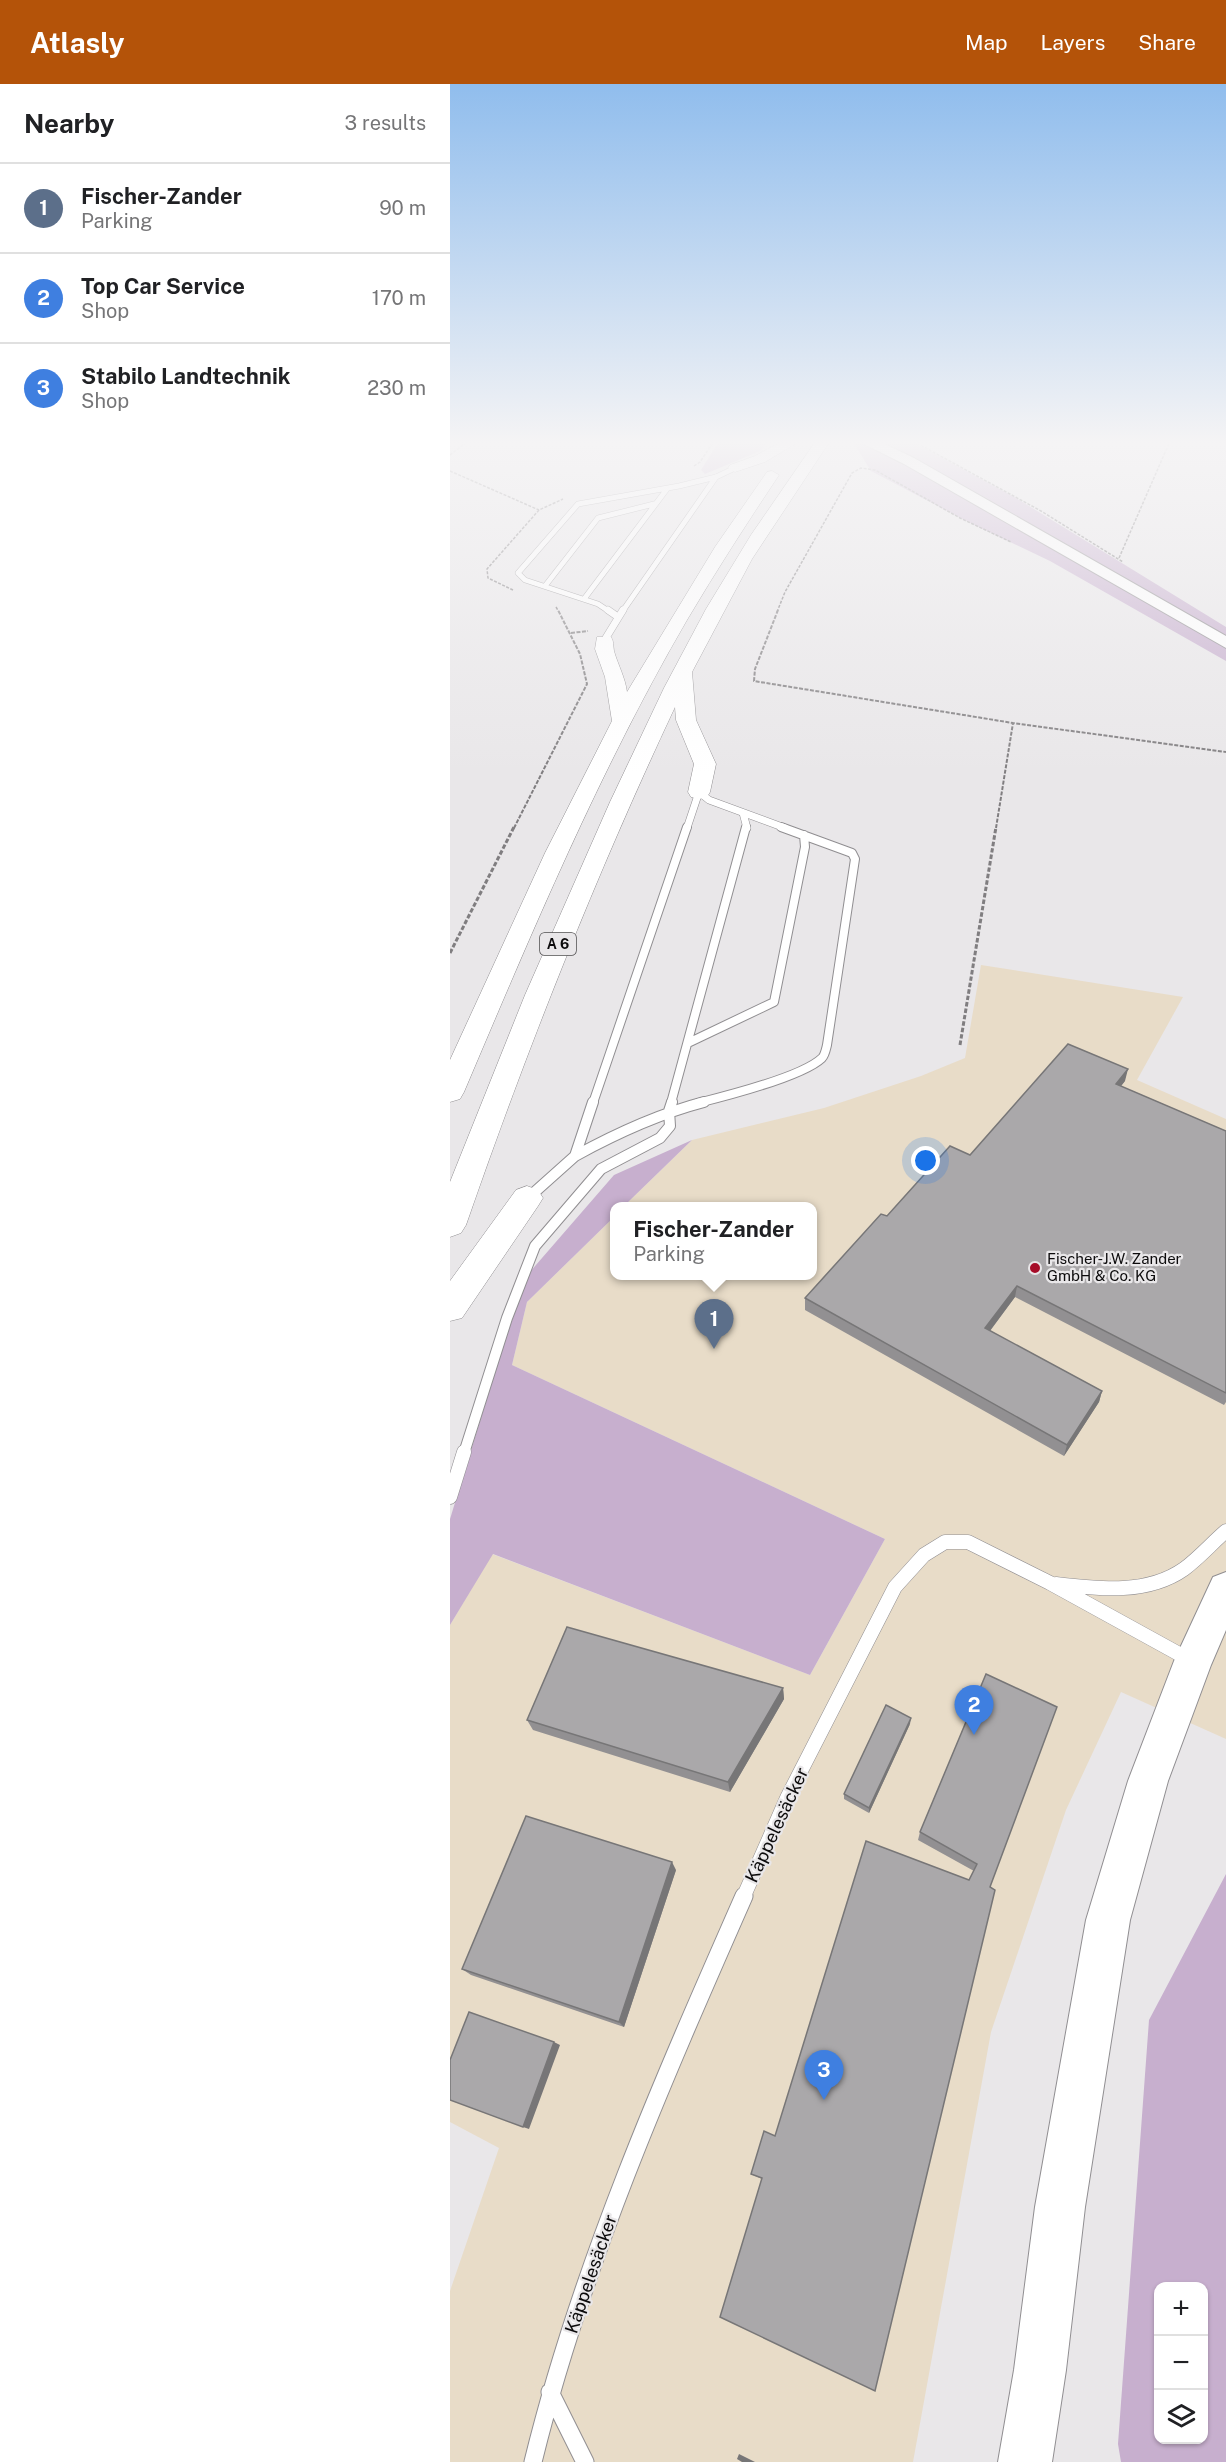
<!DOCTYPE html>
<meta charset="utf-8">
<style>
body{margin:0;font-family:"Public Sans",sans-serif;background:#f6f6f6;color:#202124}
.controls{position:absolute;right:18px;bottom:18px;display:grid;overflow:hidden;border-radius:12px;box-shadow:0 2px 4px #0004}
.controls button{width:54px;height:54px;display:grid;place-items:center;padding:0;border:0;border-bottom:2px solid #e0e0e0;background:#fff;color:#202124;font:30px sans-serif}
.you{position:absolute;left:476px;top:1077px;width:21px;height:21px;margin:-15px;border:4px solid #fff;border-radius:50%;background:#1a73e8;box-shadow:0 0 0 9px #1a73e833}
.badge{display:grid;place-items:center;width:39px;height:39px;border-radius:50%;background:#b45309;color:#fff;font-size:20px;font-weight:700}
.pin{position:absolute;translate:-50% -50px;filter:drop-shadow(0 2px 3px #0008)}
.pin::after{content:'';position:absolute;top:32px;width:21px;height:18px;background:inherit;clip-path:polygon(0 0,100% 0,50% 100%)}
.popup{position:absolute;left:160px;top:1118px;width:207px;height:78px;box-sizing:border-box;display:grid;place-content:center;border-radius:12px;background:#fff;filter:drop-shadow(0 2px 4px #0005);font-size:20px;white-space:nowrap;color:#757577}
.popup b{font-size:22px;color:#202124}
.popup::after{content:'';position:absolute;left:50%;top:100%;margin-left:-12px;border:12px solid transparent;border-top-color:#fff}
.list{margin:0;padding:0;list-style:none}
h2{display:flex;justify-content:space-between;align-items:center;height:78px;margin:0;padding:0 24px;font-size:26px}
h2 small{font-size:20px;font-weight:400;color:#757577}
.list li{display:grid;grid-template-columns:39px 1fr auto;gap:18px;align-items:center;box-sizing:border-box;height:90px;padding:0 24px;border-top:2px solid #e0e0e0}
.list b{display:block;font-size:22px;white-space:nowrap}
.list p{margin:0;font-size:20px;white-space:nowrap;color:#757577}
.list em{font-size:20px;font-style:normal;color:#757577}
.icon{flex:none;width:33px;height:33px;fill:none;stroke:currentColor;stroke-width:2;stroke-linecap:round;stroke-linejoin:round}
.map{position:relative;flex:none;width:776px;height:2378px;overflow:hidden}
header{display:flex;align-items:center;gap:36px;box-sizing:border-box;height:84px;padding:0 30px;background:#b45309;color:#fff}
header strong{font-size:28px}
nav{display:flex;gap:33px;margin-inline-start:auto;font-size:21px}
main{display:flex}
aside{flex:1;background:#fff}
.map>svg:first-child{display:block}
.commercial{fill:#e8dcc8}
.green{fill:#c7afce;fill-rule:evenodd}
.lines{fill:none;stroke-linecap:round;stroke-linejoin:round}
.service-far5-casing{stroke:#908e91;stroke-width:6}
.service-far4-casing{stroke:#908e91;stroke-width:8}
.service-far3-casing{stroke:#908e91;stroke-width:10}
.service-far2-casing{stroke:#908e91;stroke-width:12}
.service-far1-casing{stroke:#908e91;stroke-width:15}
.service-casing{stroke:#908e91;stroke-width:19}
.secondary-casing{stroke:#908e91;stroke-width:2}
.motorway-casing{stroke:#908e91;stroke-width:1}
.path-far2{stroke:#807e80;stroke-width:1.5;stroke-dasharray:3 1.5;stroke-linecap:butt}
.path-far1{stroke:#807e80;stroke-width:2;stroke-dasharray:4 1.5;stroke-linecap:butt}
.path{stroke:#807e80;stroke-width:3;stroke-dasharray:4.5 2;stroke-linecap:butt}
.service-far5{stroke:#fff;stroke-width:5}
.service-far4{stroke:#fff;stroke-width:7}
.service-far3{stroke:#fff;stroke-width:8}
.service-far2{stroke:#fff;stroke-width:10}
.service-far1{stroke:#fff;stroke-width:14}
.service{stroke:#fff;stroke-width:17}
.secondary{fill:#fff;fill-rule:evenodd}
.motorway{fill:#fff;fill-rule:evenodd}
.wall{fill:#929092}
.shaded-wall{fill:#777677}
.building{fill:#aaa8aa;stroke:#777677;stroke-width:1.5}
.poi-dot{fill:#a60c28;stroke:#e9e7e9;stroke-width:2}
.labels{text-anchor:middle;stroke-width:4.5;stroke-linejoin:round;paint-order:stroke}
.shield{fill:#e9e7e9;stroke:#4e4d4e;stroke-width:1.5}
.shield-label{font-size:14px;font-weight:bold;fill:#0c0b0c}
.poi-label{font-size:15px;fill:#0c0b0c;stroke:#e9e7e9;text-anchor:start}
.near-street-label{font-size:18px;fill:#0c0b0c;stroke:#e9e7e9}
</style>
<header>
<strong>Atlasly</strong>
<nav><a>Map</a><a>Layers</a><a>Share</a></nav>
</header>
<main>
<aside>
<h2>Nearby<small>3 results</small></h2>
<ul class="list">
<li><span class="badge" style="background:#5c6f8a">1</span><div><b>Fischer-Zander</b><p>Parking</p></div><em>90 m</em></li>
<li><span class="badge" style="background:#3f7fe0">2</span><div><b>Top Car Service</b><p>Shop</p></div><em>170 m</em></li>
<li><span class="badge" style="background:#3f7fe0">3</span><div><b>Stabilo Landtechnik</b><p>Shop</p></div><em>230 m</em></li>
</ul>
</aside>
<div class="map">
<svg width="776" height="2378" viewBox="0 0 776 2378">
<rect width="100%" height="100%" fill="#e9e7e9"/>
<path class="commercial" d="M531 881 733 913 687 996 776 1035V1655L671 1608 616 1726 541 1948 463 2378H0V2207L49 2064 0 2038V1541L42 1470 360 1591 435 1455 62 1281 77 1218 165 1132V1192H363V1122H174L242 1056 374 1024 471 992 515 974Z"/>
<path class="green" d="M269 357H319L310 367 255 390 251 386Z
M461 357 566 414 776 543V577L600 477 522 440 421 387 403 358Z
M242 1056 174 1122H165V1132L77 1218 62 1281 435 1455 360 1591 43 1470 0 1541V1435L53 1262 79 1189 164 1091Z
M776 1790V2378H671L668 2360 699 1936ZM708 2202H754V2356H708Z"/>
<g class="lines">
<g class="service-far5-casing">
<path id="service-far5" d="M95 502 148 434 204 420
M134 515 217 405
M160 528 148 520 75 496 68 489 128 420 229 402 266 393 285 384
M172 528 266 393"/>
</g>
<g class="service-far4-casing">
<path id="service-far4" d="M158 526 168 533
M154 557 173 526
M293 729 297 744
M237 744 249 708 259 716 335 744"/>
</g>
<g class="service-far3-casing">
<path id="service-far3" d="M238 959 324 918 355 763 354 751
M143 1019 237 743
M221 1019 296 743
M248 1019C276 1012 352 993 372 974 375 971 376 965 377 961L405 775 402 769 331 743"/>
</g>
<g class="service-far2-casing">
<path id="service-far2" d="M125 1072 143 1018
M125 1072C167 1049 208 1030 254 1018
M78 1114 125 1072
M14 1369 57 1234 85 1162 151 1085 210 1054 220 1042 219 1027 222 1018"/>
</g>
<g class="service-far1-casing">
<path id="service-far1" d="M0 1413 14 1368
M606 1500C649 1505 697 1511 734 1485 749 1474 762 1459 776 1447
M293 1814 337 1714 445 1503 474 1471 495 1458H518L600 1499 740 1576"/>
</g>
<g class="service-casing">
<path id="service" d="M100 2308 135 2378
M83 2378C131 2182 213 1996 294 1812"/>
</g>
<g class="secondary-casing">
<path id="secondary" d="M413 357H428L464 374 776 552V564L454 380 414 360Z
M776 1488V1546L761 1581 718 1697 680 1836 635 2123 616 2286 602 2378H548L564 2286 585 2123 636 1836 678 1697 724 1577 763 1493Z"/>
</g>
<g class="motorway-casing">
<path id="motorway" d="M333 357H350L315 378 285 388 278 384 280 381 305 372Z
M366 357H380L302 475 242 588 246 636 266 680 260 708 257 713 249 715 241 713 238 708 244 680 226 636 225 623C146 791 77 965 16 1141L11 1149 0 1153V1098L75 911 160 718 214 604 256 525 301 451Z
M322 387 329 391C297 439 266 487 237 536 149 687 82 848 14 1008L10 1015 0 1018V976L95 769 162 637 155 593 145 565 147 553H161C164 558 163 561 164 567 168 581 175 593 177 608L265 463 317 388Z
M77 1102 88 1106 93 1114 88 1122 12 1234 0 1237V1197L66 1106Z"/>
</g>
<path class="path-far2" d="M463 357 591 427 673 478
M0 371 18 357
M244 382 250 378 264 357
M0 387 89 426
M669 474 720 357
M63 506 38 494 37 485 89 426 113 415
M106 523 109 528
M327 528 335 508 402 389 411 384 425 386 510 434 561 458"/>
<path class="path-far1" d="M328 526 305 585 304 597 563 639 776 668
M121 549 138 547
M64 744 137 600 130 570 108 526
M546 744 563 639"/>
<path class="path" d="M0 869 64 743
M510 961 546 743"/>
<use href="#service-far5" class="service-far5"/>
<use href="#service-far4" class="service-far4"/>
<use href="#service-far3" class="service-far3"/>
<use href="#service-far2" class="service-far2"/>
<use href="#service-far1" class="service-far1"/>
<use href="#service" class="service"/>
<use href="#secondary" class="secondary"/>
<use href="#motorway" class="motorway"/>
</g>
<path class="wall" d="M675 997 671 1002 776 1047V1318L774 1321 565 1213 540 1247 652 1307 649 1318 614 1372 355 1226V1214L520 1071Z
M536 1590 540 1803 312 2095 303 2091 301 2090 325 2052 519 1796 524 1787 468 1756 470 1748Z
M333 1604 334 1615 280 1708 83 1646 77 1636Z
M460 1640 419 1729 394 1715V1710Z
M226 1786 174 1943 21 1891 12 1885Z"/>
<path class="shaded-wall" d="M678 985 675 997 663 1012 666 1000Z
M567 1202 565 1213 533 1256 535 1244Z
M652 1307 649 1318 614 1372 617 1361Z
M333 1604 334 1615 280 1708 278 1698Z
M461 1634 460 1640 419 1729V1724Z
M222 1778 226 1786 174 1943 169 1938Z
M104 1958 110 1961 79 2045 73 2043Z
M289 2370 305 2378H292L287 2375Z"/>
<path class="building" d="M618 960 678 985 666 1000 776 1047V1309L567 1202 535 1244 652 1307 617 1361 355 1214 431 1130 437 1132 500 1062 520 1071Z
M117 1543 333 1604 278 1698 77 1636Z
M536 1590 607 1623 540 1803 545 1806 425 2307 270 2233 312 2094 301 2090 314 2047 325 2052 416 1757 519 1796 527 1780 470 1748Z
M436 1621 461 1634 419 1724 394 1710Z
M76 1732 222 1778 169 1938 12 1885Z
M19 1928 104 1958 73 2043 0 2016V1976Z"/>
<linearGradient id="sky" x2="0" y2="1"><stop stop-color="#90bded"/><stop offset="0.52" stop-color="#f5f4f5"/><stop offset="1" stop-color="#f5f4f5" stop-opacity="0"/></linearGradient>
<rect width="776" height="690" fill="url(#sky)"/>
<circle class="poi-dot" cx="585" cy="1184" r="6"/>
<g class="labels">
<rect class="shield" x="90" y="849" width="36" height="22" rx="4.5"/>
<g class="shield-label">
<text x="108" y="865">A 6</text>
</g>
<g class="poi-label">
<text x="597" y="1180">Fischer-J.W. Zander<tspan x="597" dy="17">GmbH &amp; Co. KG</tspan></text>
</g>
<g class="near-street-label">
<text transform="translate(327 1741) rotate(-65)" y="6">Käppelesäcker</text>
<text transform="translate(141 2190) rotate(-71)" y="6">Käppelesäcker</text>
</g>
</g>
</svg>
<div class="controls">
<button>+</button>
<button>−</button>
<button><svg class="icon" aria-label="layers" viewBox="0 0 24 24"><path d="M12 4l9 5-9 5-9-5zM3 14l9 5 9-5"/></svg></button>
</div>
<div class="you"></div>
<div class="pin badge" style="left:264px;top:1265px;background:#5c6f8a">1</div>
<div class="popup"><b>Fischer-Zander</b>Parking</div>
<div class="pin badge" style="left:524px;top:1651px;background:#3f7fe0">2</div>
<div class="pin badge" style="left:374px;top:2016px;background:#3f7fe0">3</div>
</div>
</main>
